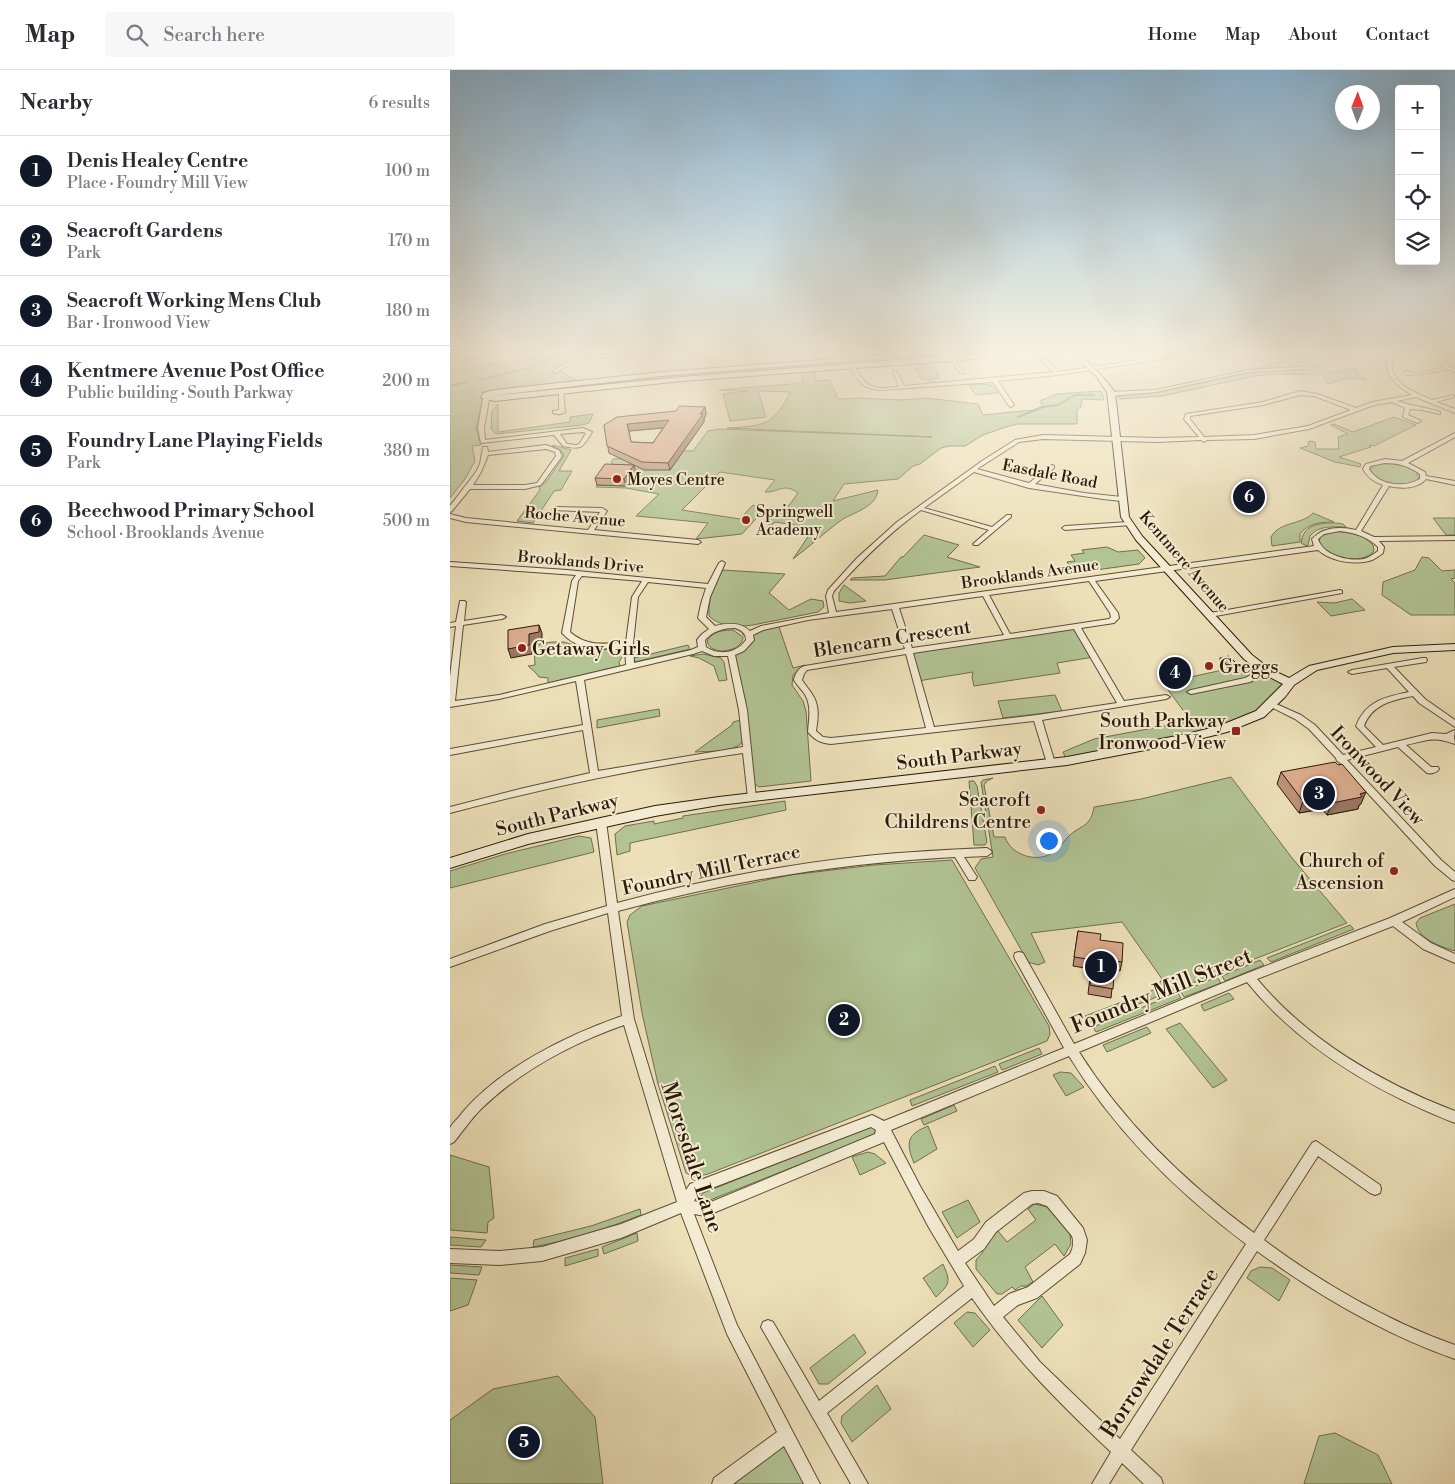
<!DOCTYPE html>
<meta charset="utf-8">
<style>
body{margin:0;font-family:"Libre Bodoni",serif;background:#f7f7f7;color:#2b2b33}
.controls{position:absolute;right:15px;top:15px;display:grid;overflow:hidden;border-radius:5px;box-shadow:0 5px 20px #0002}
.controls button{width:45px;height:45px;display:grid;place-items:center;padding:0;border:0;border-bottom:1px solid #e1e1e2;background:#fff;color:#2b2b33;font:25px sans-serif}
.compass{position:absolute;left:885px;top:15px;width:45px;height:45px;border-radius:50%;background:#fff;box-shadow:0 5px 20px #0002;rotate:1deg}
.you{position:absolute;left:598px;top:770px;width:18px;height:18px;margin:-12px;border:4px solid #fff;border-radius:50%;background:#1a73e8;box-shadow:0 0 0 8px #1a73e833}
.badge{display:grid;place-items:center;width:32px;height:32px;border-radius:50%;background:#111827;color:#fff;font-size:16px;font-weight:700}
.pin{position:absolute;translate:-50% -50%;border:2px solid #fff;box-shadow:0 1px 5px #0006}
.list{margin:0;padding:0;list-style:none}
h2{display:flex;justify-content:space-between;align-items:center;height:65px;margin:0;padding:0 20px;font-size:21px}
h2 small{font-size:16px;font-weight:400;color:#7c7c81}
.list li{display:grid;grid-template-columns:32px 1fr auto;gap:15px;align-items:center;box-sizing:border-box;height:70px;padding:0 20px;border-top:1px solid #e1e1e2}
.list b{display:block;font-size:19px;white-space:nowrap}
.list p{margin:0;font-size:16px;white-space:nowrap;color:#7c7c81}
.list em{font-size:16px;font-style:normal;color:#7c7c81}
.icon{flex:none;width:28px;height:28px;fill:none;stroke:currentColor;stroke-width:2;stroke-linecap:round;stroke-linejoin:round}
.map{position:relative;flex:none;width:1005px;height:1414px;overflow:hidden}
header{display:flex;align-items:center;gap:30px;box-sizing:border-box;height:70px;padding:0 25px;background:#fff;border-bottom:1px solid #e1e1e2}
header strong{font-size:24px}
nav{display:flex;gap:28px;margin-inline-start:auto;font-size:18px}
.search{width:350px;height:45px;background:#f7f7f7;display:flex;align-items:center;gap:12px;box-sizing:border-box;padding:0 18px;border-radius:5px;color:#7c7c81;font-size:19px}
main{display:flex}
aside{flex:1;background:#fff}
.map>svg:first-child{display:block}
.green{fill:#b2c394;stroke:#6f6e4e}
.lines{fill:none;stroke-linecap:round;stroke-linejoin:round}
.stream{stroke:#707a72;stroke-width:2}
.street-casing{stroke:#5c4c34;stroke-width:2}
.secondary-casing{stroke:#2c1a07;stroke-width:2}
.street{fill:#f3ebd2;fill-rule:evenodd}
.secondary{fill:#f3ebd2;fill-rule:evenodd}
.wall{fill:#bb9278;stroke:#2c1a07;fill-rule:evenodd}
.shaded-wall{fill:#997762;stroke:#2c1a07}
.building{fill:#daaa8c;stroke:#2c1a07;fill-rule:evenodd}
.poi-dot{fill:#8f2418;stroke:#f3ebd2;stroke-width:2}
.labels{text-anchor:middle;stroke-width:4;stroke-linejoin:round;paint-order:stroke}
.far-street-label{font-size:16px;fill:#2c1a07;stroke:#f3ebd2}
.far-poi-label{font-size:16px;fill:#2c1a07;stroke:#f3ebd2;text-anchor:start}
.street-label{font-size:19px;fill:#2c1a07;stroke:#f3ebd2}
.poi-label{font-size:19px;fill:#2c1a07;stroke:#f3ebd2;text-anchor:end}
.near-street-label{font-size:22px;fill:#2c1a07;stroke:#f3ebd2}
</style>
<header>
<strong>Map</strong>
<div class="search"><svg class="icon" aria-label="search" viewBox="0 0 24 24"><circle cx="10" cy="10" r="6"/><path d="M15 15l6 6"/></svg>Search here</div>
<nav><a>Home</a><a>Map</a><a>About</a><a>Contact</a></nav>
</header>
<main>
<aside>
<h2>Nearby<small>6 results</small></h2>
<ul class="list">
<li><span class="badge">1</span><div><b>Denis Healey Centre</b><p>Place · Foundry Mill View</p></div><em>100 m</em></li>
<li><span class="badge">2</span><div><b>Seacroft Gardens</b><p>Park</p></div><em>170 m</em></li>
<li><span class="badge">3</span><div><b>Seacroft Working Mens Club</b><p>Bar · Ironwood View</p></div><em>180 m</em></li>
<li><span class="badge">4</span><div><b>Kentmere Avenue Post Office</b><p>Public building · South Parkway</p></div><em>200 m</em></li>
<li><span class="badge">5</span><div><b>Foundry Lane Playing Fields</b><p>Park</p></div><em>380 m</em></li>
<li><span class="badge">6</span><div><b>Beechwood Primary School</b><p>School · Brooklands Avenue</p></div><em>500 m</em></li>
</ul>
</aside>
<div class="map">
<svg width="1005" height="1414" viewBox="0 0 1005 1414">
<rect width="100%" height="100%" fill="#ede0b9"/>
<filter id="stains"><feTurbulence type="fractalNoise" baseFrequency=".004" numOctaves="4"/><feColorMatrix values="0 0 0 0 .2 0 0 0 0 .09 0 0 0 0 .02 0 0 0 .5 -.17"/></filter>
<radialGradient id="worn" r=".72"><stop offset=".6" stop-color="#630" stop-opacity="0"/><stop offset="1" stop-color="#630" stop-opacity=".3"/></radialGradient>
<path class="green" d="M0 281H21L29 295 44 293 49 296C67 292 106 279 121 289L99 303 106 304 112 302 126 310 40 322 32 325V333L26 357 31 375 22 376 25 391 15 409 0 428Z
M842 281H887L874 286 857 285 853 292 870 296 882 303 904 298 908 300 906 302 917 310 900 308 877 314 873 305 827 304 805 306 712 326 670 329 669 325 707 322 806 301 854 300 853 297 841 295 837 297 804 299 853 286Z
M356 294 361 296 39 327 192 307Z
M472 294H475L478 297 485 298 490 308 483 309 485 313 482 314 480 310 471 309 465 299 473 298Z
M365 301 366 311 380 310 388 329 408 328 453 330 476 328 528 334 533 345 583 340 593 336 590 331 607 324 651 321 654 330 632 329 631 337 627 339V354H567L556 357 533 365 515 376H499L491 378 470 394 463 396 448 409 394 414 383 431 428 420C426 438 403 442 390 451 374 463 359 477 343 489L364 458 325 452 323 454H318L326 442 337 438 348 423C334 412 327 423 315 422L325 410 270 402 232 440 290 449 303 435 313 441 292 464 246 469 258 453 186 446 209 424 176 418 146 417 147 415 176 416 187 400 173 399 165 396 161 392 163 389C190 389 217 379 243 381L258 361 269 359 482 367 277 358C313 356 324 356 340 322L308 321 316 347 280 351 273 324 297 321 269 320 341 314 353 312 352 302Z
M534 314 543 316 547 323 525 325 519 315Z
M48 334V362L120 352V347L143 344 139 353 132 355 46 364 41 359 42 341Z
M944 347 966 355 924 376 921 375 919 376 921 377 889 387 911 394 910 397 885 392 850 378 858 376 859 371 865 372 866 379H889L888 367 898 364 881 355 884 354 903 362Z
M103 375 121 380 109 401H122L111 420 104 421 83 453 67 451 90 420 89 417 96 412 114 386 112 381 102 376Z
M941 393 953 395 966 401 969 409C956 419 928 415 920 400L925 394Z
M863 443 884 452C871 452 858 453 850 464V472L822 476 821 467C830 451 852 455 863 443Z
M983 448H1005V465H996Z
M886 453 893 454 896 457C883 457 869 455 860 466L858 475 857 476 851 473C852 470 852 465 855 462 861 453 876 453 886 453Z
M883 462C898 461 913 464 923 475L924 481C912 496 875 488 869 471L871 466Z
M474 465 509 475 497 487 530 497 435 510H400L402 508 435 506 451 487H453Z
M657 477 668 482 688 480 695 488 689 494 624 503 617 492 625 491 621 485 634 483 632 480Z
M972 487 979 488 992 501 1005 500V508L1001 509 1005 513V545H961L932 525 933 512 965 500Z
M273 500 335 504 319 523 339 540 361 529 373 531 374 537 368 542 303 555C288 557 270 557 259 546 258 528 264 514 273 500Z
M394 515 416 531 400 533 389 531V523Z
M902 529 915 540 881 546 867 532 884 533Z
M328 554 343 598 355 595 343 605 342 615 353 631 356 641 361 711 309 717 302 712 281 587 292 579 300 565Z
M627 557 644 587 607 593 610 603 524 616 522 607 523 602 468 611 460 581Z
M283 560 293 567C293 582 260 587 257 571 263 561 273 560 283 560Z
M102 572H114L139 580 172 579V587L169 592 170 596 98 613V608L89 607 85 602 78 596 85 595 84 575Z
M238 575 240 579 185 592 184 588Z
M253 584 271 588 274 592 277 610 269 611 264 596 249 588 240 586Z
M805 593 840 613 831 625 790 653 617 691 613 682 644 669 741 651 713 613Z
M605 625 612 641 553 648 548 631Z
M209 639 210 646 147 658V650Z
M291 650 293 672C282 683 260 681 245 682L282 655 283 652Z
M781 707 842 788 897 853 640 953 635 946 706 919 712 909 672 852 581 863 595 892 588 895 578 892 525 798 531 789 543 787 531 712 533 710 543 708 537 711 534 715 544 767H555C561 785 587 794 604 782 610 778 614 770 620 765 631 755 641 757 644 737L691 729Z
M519 711H524L527 716 537 772 535 775H524Z
M335 731 336 740 180 773V781L167 785 165 764 175 756 204 751V754L233 748V746Z
M129 766 141 768 144 782 0 818V801L55 784Z
M502 790 599 956 600 964 597 971 258 1104 245 1107 236 1103 208 1014 192 943 177 852 180 845 192 836 340 805 424 795Z
M1005 834V881C991 877 968 869 966 853L970 848Z
M900 855 904 859 821 892 817 888Z
M810 890 814 895 775 911 772 906Z
M767 907 771 913 734 927 731 922Z
M728 923 731 928 646 962 643 957Z
M779 923 784 929 754 941 751 935Z
M730 953 777 1010 763 1018 716 959Z
M697 957 701 963 657 982 653 975Z
M589 978 592 984 552 1000 549 994Z
M545 996 548 1002 462 1036 460 1030Z
M610 1002 621 1003 634 1017 616 1026 603 1005Z
M504 1035 507 1041 474 1055 471 1049Z
M421 1056 426 1059 424 1065 255 1132 250 1130 251 1125 253 1123Z
M478 1056 487 1079 464 1093C455 1072 458 1064 478 1056Z
M418 1082 425 1084 436 1093 410 1105 402 1087Z
M0 1085 39 1097 44 1148 38 1152 37 1163 0 1160Z
M518 1130 530 1152 507 1168 492 1142Z
M585 1134 597 1137 620 1164 621 1174 614 1186 605 1174 575 1197 583 1212 576 1216H571L565 1220 562 1217 552 1224H547L526 1199V1190L533 1182 531 1180 540 1167 548 1161 557 1172 586 1150 578 1139Z
M190 1139 191 1145C156 1159 120 1170 83 1177L84 1170 141 1156Z
M187 1163 188 1171 154 1184 152 1177Z
M0 1167 36 1170 31 1177 0 1175Z
M148 1179V1186L115 1196V1188Z
M493 1194C501 1212 500 1214 486 1227L473 1208Z
M0 1195 32 1197 29 1205 0 1203Z
M810 1197 822 1198 840 1210 829 1231 797 1208 801 1201Z
M0 1208 27 1210 18 1235 0 1241Z
M592 1226 613 1255 592 1278 568 1250Z
M517 1242 525 1243 540 1260 523 1277 504 1253Z
M404 1264 416 1283 378 1314H369L360 1298Z
M108 1306 145 1347 153 1414H0V1350L43 1319Z
M427 1315 441 1339 402 1372 391 1353 392 1346Z
M885 1363 928 1385 942 1414H854L869 1366Z
M335 1366 362 1414H270Z"/>
<g class="lines">
<path class="stream" d="M29 310 76 299 109 285
M0 316 16 312
M568 347 593 337 608 335 625 325H644"/>
<g class="street-casing">
<path id="street" d="M57 281H62L59 283Z
M103 281C118 281 134 286 149 285 182 285 214 281 246 281L147 288 132 286 106 303 104 302V301L127 286Z
M396 281H400L403 291H399Z
M752 281H767L607 305 548 311 564 335 561 337 559 336 543 312 430 320C413 318 407 312 401 297L405 296C416 320 424 319 449 317L443 302 445 301 447 302 454 316 603 302 593 292H590V291C597 287 603 297 608 302Z
M939 281H943C943 287 941 292 942 298 944 315 968 324 982 330L1004 325V327L986 332 1005 339V343L966 327 947 331C961 336 976 337 990 342V344L972 340 960 339 958 345 971 351 968 353 953 347 955 338 942 332 924 335 859 359 804 369 757 370 754 372 751 370 708 372 593 369 569 372 527 399 579 413 602 395 604 396V398L585 414 634 423 672 427 675 429 672 431 653 429 579 418 524 402 474 438 542 457 557 445H561V447L528 475H524L523 474 539 460 471 440C438 464 411 491 384 521L382 526 386 542 864 476 862 469C873 457 890 456 906 460L933 415C924 412 918 408 913 399L916 394 935 389 952 391 1005 363V367L958 393 975 402 976 406 1005 411V415L976 409C968 419 951 419 939 416L911 461 924 467 1005 466V470L929 471 934 477 933 483C929 486 924 490 919 491 901 495 881 491 868 480L645 511 668 543 669 548 664 553 631 558 674 631 716 625 720 627 716 629 592 650 605 693 604 695 601 696 597 693 584 651 381 674C370 673 365 670 358 662 359 648 362 635 354 623 350 618 347 615 344 610 345 604 349 597 355 596L455 579 442 539 358 550 313 560 303 565 304 570 294 581 285 585 297 640 306 728 305 730 302 731 298 728 293 683C194 697 97 717 0 743V737L74 718 140 703 133 660 0 685V679L133 655 126 611 49 629 0 637V607L6 556 0 557V553L6 552 10 531H14L16 532 14 551 52 545 56 547 52 549 13 555 5 631 49 625 176 595 175 577C152 579 129 582 112 563L122 511 126 505 0 496V492L117 500 258 514 269 493 272 491 275 493 260 527 256 547 265 556C278 553 290 552 300 561L311 556 379 543 376 526 378 520 407 488 447 452 532 391 565 370 593 365 708 368 749 367 734 349 736 344 813 332 850 321 867 324 906 338 923 332 962 325C952 319 939 310 937 298 936 293 939 287 939 281ZM850 325 864 326 901 340 858 356 804 365 754 367 740 349V346L813 335ZM935 393C948 393 959 396 970 404V409C954 418 929 416 919 399L920 396ZM890 461C905 463 917 466 928 477V481C925 483 921 486 917 488 902 493 873 486 868 469L874 464ZM132 506 192 511 182 527 176 572C155 574 137 577 120 562L128 511ZM639 511 660 543 661 547 659 549 560 564 539 525ZM198 512 256 518 251 534 248 548 259 559 252 564 247 570 248 577 241 580 184 593 183 574 188 527ZM533 526 554 565 462 578 449 538ZM285 558C291 560 296 563 296 570 287 583 269 586 256 577L255 570C263 561 273 558 285 558ZM624 559 667 633 587 645 484 657 463 583ZM252 581 264 586H278L289 640 293 677 148 701 134 610 243 584ZM456 584 476 658 381 668 373 667 366 661C368 648 370 636 362 624 359 619 355 615 352 610L354 604 357 600Z
M996 285H1005V287H999L994 291 997 295 1005 299V302L998 299 975 304 957 305 954 302 956 301C966 306 983 300 994 297L989 291Z
M503 288 505 289 514 303V304L510 303 501 289Z
M851 297H853V299L798 302 706 322 661 326 658 324 661 322 706 320 798 300Z
M109 320 113 321 115 342C112 345 106 344 103 343V341L109 340Z
M36 327 39 329 34 358 35 370 133 358 142 362C132 378 132 380 113 376L104 365 31 373 28 358 33 329ZM133 362 136 363 130 373 127 375 117 374 110 364Z
M96 375 109 380 112 386 91 415 75 419H20L2 441 0 442V436L26 402 30 394 33 377H37L38 382ZM96 379 105 382 106 386 87 413 75 415H23L31 402 38 385Z
M105 437 152 438 157 441 144 460 248 470 251 472 248 474 16 452 0 448V444L16 448 138 460 150 442 103 440 102 439Z
M679 452 681 453V455L615 460 612 458 615 456Z
M890 520 892 521V523L760 547 756 545 760 543Z
M973 588H976L977 590 976 592 944 597 975 629 1005 650V657L969 633 963 626C943 630 922 634 914 656L933 675 982 663 996 664 1005 660 1004 667 1005 674C983 666 978 670 956 675L981 697H988L989 699C987 703 981 704 977 703L948 677 897 690 991 790 1005 802V811L1002 810 985 796 889 692 887 691 886 688 859 659 845 649 817 635 821 632 824 633 851 645 865 655 893 685 926 677 906 656C916 631 935 627 959 622L937 598 902 604 898 602 902 600Z
M813 599H819L820 601 800 612 741 624 737 622 741 620 795 608Z
M151 749 154 750 156 752 167 833C246 812 326 796 407 787 450 782 494 780 537 778L540 780 542 782 540 784 537 786 514 787 527 807 525 810H519L505 787C391 793 279 811 168 841L184 949 236 1120 240 1114 245 1112 422 1045 434 1051 614 978 565 889 564 886 565 883 569 882 573 883 624 974 795 904 940 848 1005 819V827L952 852 981 873 1005 884V893L973 879 943 856 807 909C858 970 931 1013 1005 1041V1053C926 1022 851 979 797 912L629 982C674 1053 736 1113 804 1163L862 1073 866 1071 930 1115 931 1119 930 1123 925 1125 920 1123 868 1086 814 1170C870 1212 939 1252 1005 1275V1289C934 1264 867 1225 807 1181L681 1380 711 1408 713 1414H694L672 1393 659 1414H642L661 1382C609 1333 563 1287 522 1228L377 1343 418 1414H401L311 1257 313 1252 318 1250 323 1252 369 1331 514 1216 478 1156 434 1072 256 1146 244 1144 287 1255 370 1414H354L334 1376 283 1414H262L264 1408 327 1362 277 1264 231 1143 171 1168 92 1191 50 1195 0 1193V1179L50 1181 92 1177 171 1154 227 1132 174 955C123 973 70 1001 31 1039 21 1049 13 1061 4 1072L0 1074C0 1070 0 1062 0 1058 2 1053 9 1048 12 1043 50 998 117 965 172 946L158 843 100 861 0 897V889L95 854 157 836 146 752 148 750ZM619 986C664 1060 727 1122 796 1174L670 1369 590 1292 553 1247 568 1235 587 1228 630 1194 635 1183 637 1170 633 1158 607 1126 594 1121H582L574 1123 536 1152 524 1169 508 1181 470 1116 441 1060ZM421 1057 426 1060 425 1064 256 1134 244 1131 249 1123ZM588 1133 597 1136 622 1166C624 1172 623 1179 620 1184L578 1217 559 1224 544 1236 515 1193 534 1179 546 1162 582 1134Z"/>
</g>
<g class="secondary-casing">
<path id="secondary" d="M490 281H525L212 306 39 326 232 307 563 281H591L503 291 232 311 45 331 31 328 33 323 45 320 212 302Z
M619 281H626L650 304 665 322 679 447 692 466 802 585 820 599 839 608 859 596 943 577 1005 574V580L943 583 867 600 844 615 835 627 814 647 777 662 737 672 617 695 269 735 205 746 78 774 0 798V788L78 764 205 736 269 727 617 687 737 664 769 656 806 641 833 614 812 603 794 589 686 470 671 447 657 322 646 306Z"/>
</g>
<use href="#street" class="street"/>
<use href="#secondary" class="secondary"/>
</g>
<path class="wall" d="M255 337 256 344 254 349V352L220 400H194L159 383 154 355ZM213 358 203 373 181 372 179 361Z
M186 403 176 416 147 415 145 408Z
M770 588 785 596 776 598 770 591Z
M710 599 725 604 724 609 715 611 709 603Z
M831 702 911 734 909 735 908 739 877 745 872 739 849 743 827 714Z
M628 861 650 870 672 892 670 901 664 900 661 928 638 924 641 899 623 896Z"/>
<path class="shaded-wall" d="M255 337 256 344 254 349V352L220 400 218 393Z
M219 350 221 357 179 361 177 354Z
M184 395 186 403 176 416 174 409Z
M89 555 92 563V571L83 573 82 584 61 588 58 579 79 564Z
M786 593 785 596 776 598 777 595Z
M725 604 724 609 715 611 716 606Z
M916 722 911 734 909 735 908 739 877 745 882 733Z
M876 727 872 739 849 743 853 731Z"/>
<path class="building" d="M229 336 255 337 250 344H253L218 393 192 392 157 376 154 355 167 347 226 341ZM219 350 203 373 181 372 177 354Z
M155 394 184 395 174 409 145 408Z
M89 555V562L79 564V575L58 579V560Z
M779 586 786 593 777 595 770 588Z
M720 597 725 604 716 606 710 599Z
M885 692 888 695 892 694 916 722 910 724 912 727 882 733 876 727 853 731 831 702Z
M628 861 651 864 650 870 673 873 672 892 665 891 663 919 640 915 643 890 624 887Z"/>
<linearGradient id="sky" x2="0" y2="1"><stop stop-color="#8ab6d6"/><stop offset="0.59" stop-color="#f7f1e0"/><stop offset="1" stop-color="#f7f1e0" stop-opacity="0"/></linearGradient>
<rect width="1005" height="479" fill="url(#sky)"/>
<g class="poi-dot">
<circle cx="167" cy="409" r="5"/>
<circle cx="296" cy="450" r="5"/>
<circle cx="72" cy="578" r="5"/>
<circle cx="759" cy="596" r="5"/>
<rect x="781" y="656" width="10" height="10" rx="2.5"/>
<circle cx="591" cy="740" r="5"/>
<circle cx="944" cy="801" r="5"/>
</g>
<g class="labels">
<g class="far-street-label">
<text transform="translate(600 403) rotate(11)" y="6">Easdale Road</text>
<text transform="translate(125 446) rotate(5)" y="6">Roche Avenue</text>
<text transform="translate(131 491) rotate(5)" y="6">Brooklands Drive</text>
<text transform="translate(735 491) rotate(49)" y="6">Kentmere Avenue</text>
<text transform="translate(580 503) rotate(-8)" y="6">Brooklands Avenue</text>
</g>
<g class="far-poi-label">
<text x="177" y="415">Moyes Centre</text>
<text x="306" y="447">Springwell<tspan x="306" dy="18">Academy</tspan></text>
</g>
<g class="street-label">
<text transform="translate(442 568) rotate(-9)" y="7">Blencarn Crescent</text>
<text transform="translate(509 685) rotate(-7)" y="7">South Parkway</text>
<text transform="translate(928 705) rotate(47)" y="7">Ironwood View</text>
<text transform="translate(107 744) rotate(-14)" y="7">South Parkway</text>
<text transform="translate(261 799) rotate(-12)" y="7">Foundry Mill Terrace</text>
</g>
<g class="poi-label">
<text x="82" y="585" text-anchor="start">Getaway Girls</text>
<text x="769" y="603" text-anchor="start">Greggs</text>
<text x="776" y="657">South Parkway<tspan x="776" dy="22">Ironwood View</tspan></text>
<text x="581" y="736">Seacroft<tspan x="581" dy="22">Childrens Centre</tspan></text>
<text x="934" y="797">Church of<tspan x="934" dy="22">Ascension</tspan></text>
</g>
<g class="near-street-label">
<text transform="translate(711 920) rotate(-22)" y="8">Foundry Mill Street</text>
<text transform="translate(243 1087) rotate(72)" y="8">Moresdale Lane</text>
<text transform="translate(709 1282) rotate(-57)" y="8">Borrowdale Terrace</text>
</g>
</g>
<rect width="100%" height="100%" filter="url(#stains)"/>
<rect width="100%" height="100%" fill="url(#worn)"/>
</svg>
<div class="controls">
<button>+</button>
<button>−</button>
<button><svg class="icon" aria-label="locate" viewBox="0 0 24 24"><circle cx="12" cy="12" r="6"/><path d="M12 2v4M12 18v4M2 12h4M18 12h4"/></svg></button>
<button><svg class="icon" aria-label="layers" viewBox="0 0 24 24"><path d="M12 4l9 5-9 5-9-5zM3 14l9 5 9-5"/></svg></button>
</div>
<svg class="compass" viewBox="-18 -18 36 36"><path d="M0-13l5 13h-10z" fill="#e53935"/><path d="M0 13l5-13h-10z" fill="#7c7c81"/></svg>
<div class="you"></div>
<div class="pin badge" style="left:651px;top:897px">1</div>
<div class="pin badge" style="left:394px;top:950px">2</div>
<div class="pin badge" style="left:869px;top:724px">3</div>
<div class="pin badge" style="left:725px;top:603px">4</div>
<div class="pin badge" style="left:74px;top:1372px">5</div>
<div class="pin badge" style="left:799px;top:427px">6</div>
</div>
</main>
